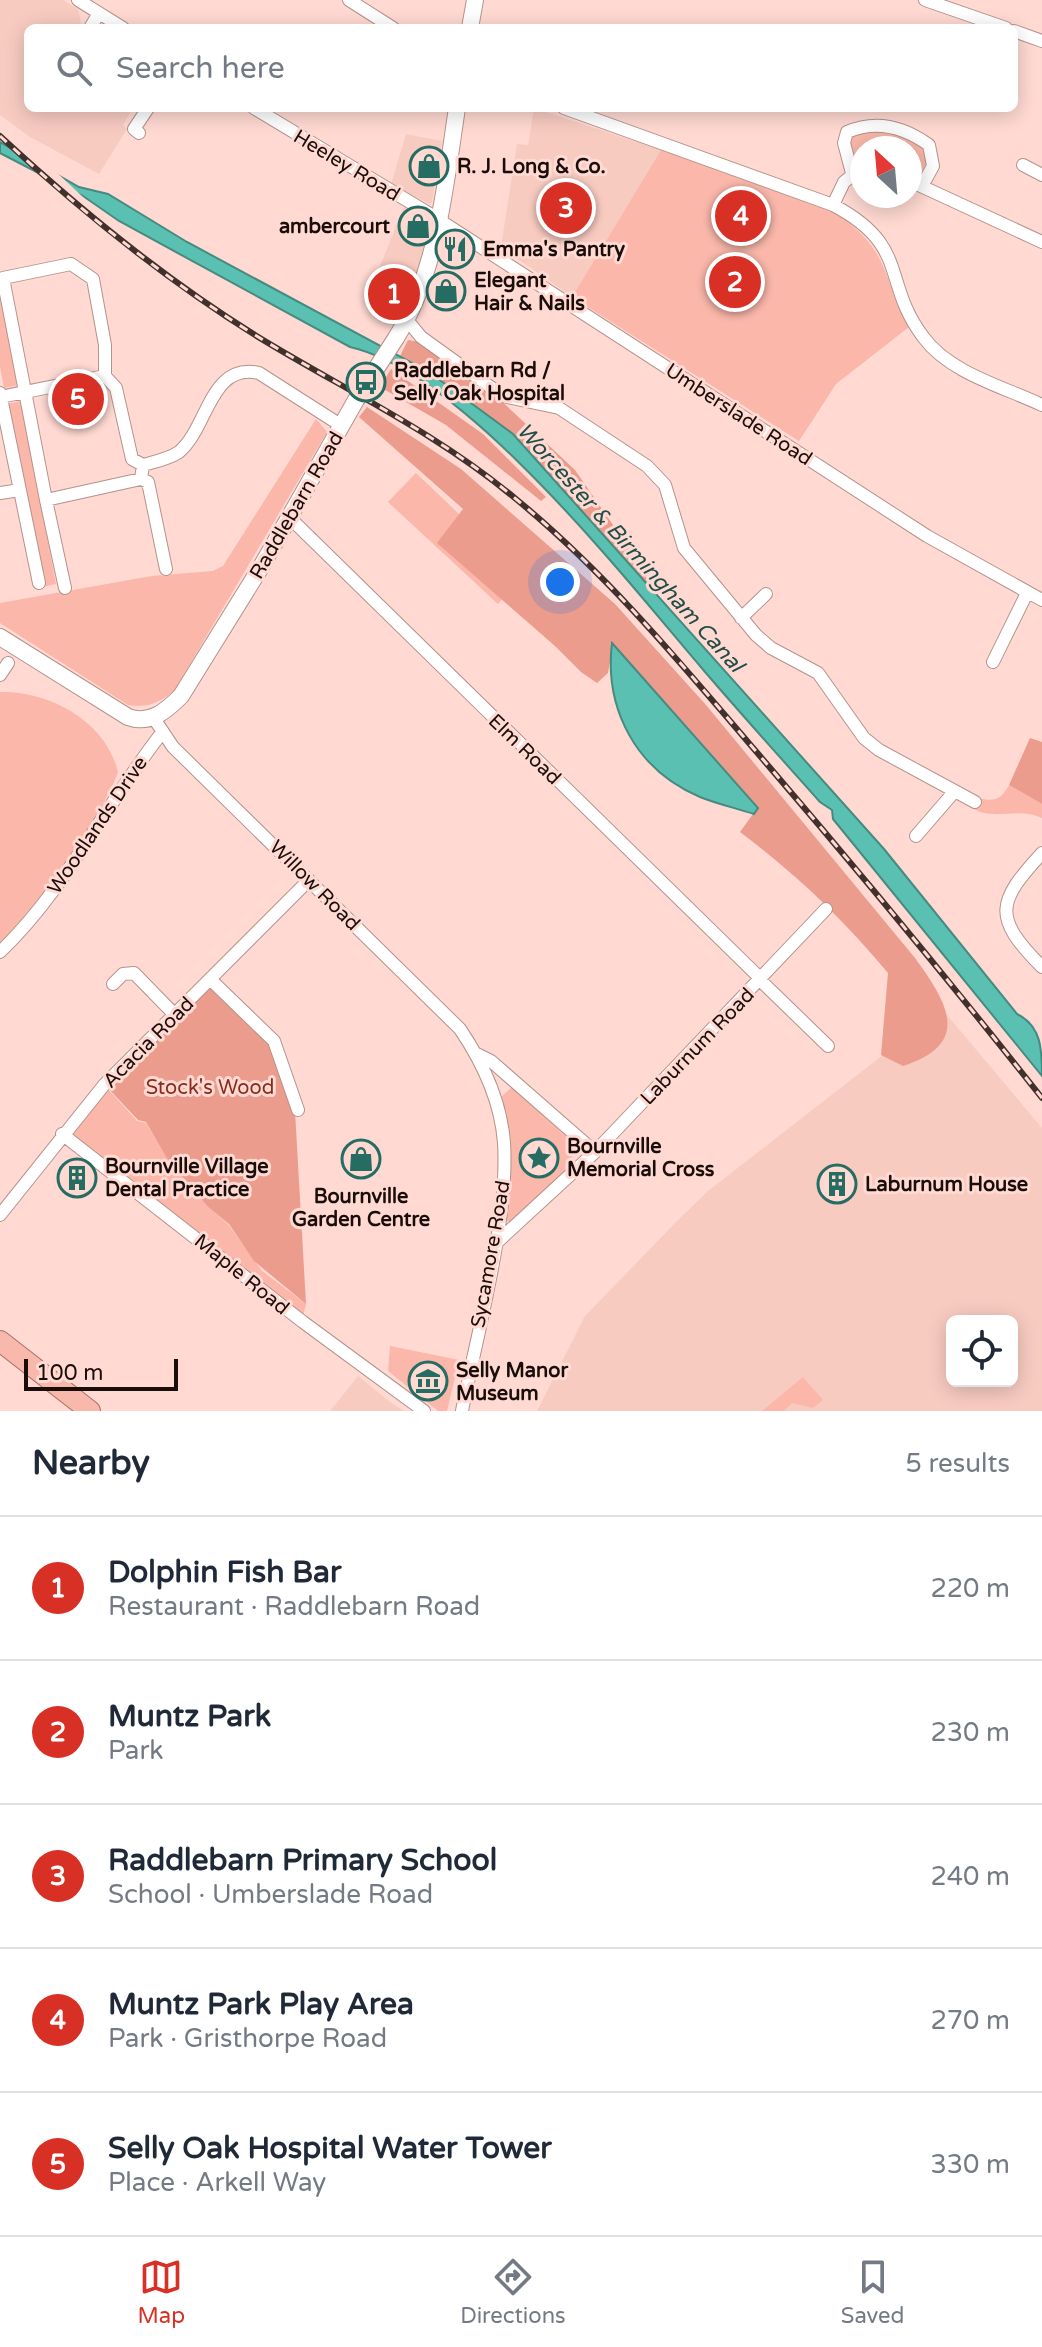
<!DOCTYPE html>
<meta charset="utf-8">
<style>
body{margin:0;font-family:"Varela Round",sans-serif;background:#f2f2f3;color:#1f2937}
.controls{position:absolute;right:24px;bottom:24px;display:grid;overflow:hidden;border-radius:12px;box-shadow:0 4px 20px #0003}
.controls button{width:72px;height:72px;display:grid;place-items:center;padding:0;border:0;border-bottom:2px solid #e0e1e3;background:#fff;color:#1f2937;font:40px sans-serif}
.compass{position:absolute;left:850px;top:136px;width:72px;height:72px;border-radius:50%;background:#fff;box-shadow:0 4px 20px #0003;rotate:334deg}
.scale{position:absolute;left:24px;bottom:20px;width:154px;box-sizing:border-box;padding-left:8px;border:4px solid #1a0e0b;border-top:0;font-size:22px;line-height:28px;white-space:nowrap;color:#1a0e0b;-webkit-text-stroke:6px #ffd9d2;paint-order:stroke}
.you{position:absolute;left:560px;top:582px;width:28px;height:28px;margin:-20px;border:6px solid #fff;border-radius:50%;background:#1a73e8;box-shadow:0 0 0 12px #1a73e833}
.badge{display:grid;place-items:center;width:52px;height:52px;border-radius:50%;background:#d93025;color:#fff;font-size:26px;font-weight:700}
.pin{position:absolute;translate:-50% -50%;border:4px solid #fff;box-shadow:0 2px 8px #0006}
.list{margin:0;padding:0;list-style:none}
h2{display:flex;justify-content:space-between;align-items:center;height:104px;margin:0;padding:0 32px;font-size:34px}
h2 small{font-size:26px;font-weight:400;color:#747a83}
.list li{display:grid;grid-template-columns:52px 1fr auto;gap:24px;align-items:center;box-sizing:border-box;height:144px;padding:0 32px;border-top:2px solid #e0e1e3}
.list b{display:block;font-size:30px;white-space:nowrap}
.list p{margin:0;font-size:26px;white-space:nowrap;color:#747a83}
.list em{font-size:26px;font-style:normal;color:#747a83}
.icon{flex:none;width:44px;height:44px;fill:none;stroke:currentColor;stroke-width:2;stroke-linecap:round;stroke-linejoin:round}
.map{position:relative;flex:none;width:1042px;height:1411px;overflow:hidden}
.search{position:absolute;background:#fff;box-shadow:0 4px 20px #0003;left:24px;right:24px;top:24px;height:88px;display:flex;align-items:center;gap:20px;box-sizing:border-box;padding:0 28px;border-radius:12px;color:#747a83;font-size:30px}
.sheet{height:824px;background:#fff}
nav{display:flex;justify-content:space-around;align-items:center;box-sizing:border-box;height:112px;border-top:2px solid #e0e1e3;background:#fff;font-size:22px;color:#747a83}
nav a{display:grid;justify-items:center;gap:4px}
nav .on{color:#d93025}
.map>svg:first-child{display:block}
.built{fill:#f8cbc1;fill-rule:evenodd}
.green{fill:#fab7aa}
.forest{fill:#ec9c8d}
.water{fill:#59c0b2;stroke:#468b80;stroke-width:2}
.pier{fill:#ffd9d2}
.lines{fill:none;stroke-linecap:round;stroke-linejoin:round}
.minor-casing{stroke:#b5928b;stroke-width:14}
.tertiary-casing{stroke:#b5928b;stroke-width:18}
.trunk-casing{stroke:#a97166;stroke-width:22}
.minor{stroke:#fff;stroke-width:12}
.tertiary{stroke:#fff;stroke-width:16}
.trunk{stroke:#f8b8ac;stroke-width:20}
.rail-casing{stroke:#41312d;stroke-width:6}
.rail{stroke:#ffd9d2;stroke-width:3;stroke-dasharray:9;stroke-linecap:butt}
.tertiary-bridge-casing{stroke:#b5928b;stroke-width:18;stroke-linecap:butt}
.tertiary-bridge{stroke:#fff;stroke-width:16}
.labels{text-anchor:middle;stroke-width:6;stroke-linejoin:round;paint-order:stroke}
.street-label{font-size:20px;fill:#1a0e0b;stroke:#ffd9d2}
.poi-label{font-size:20px;font-weight:bold;fill:#1a0e0b;stroke:#ffd9d2;text-anchor:start}
.park-label{font-size:20px;fill:#872b1d;stroke:#ffd9d2}
.water-label{font-size:22px;font-style:italic;fill:#204e47;stroke:#ffd9d2}
</style>
<div class="map">
<svg width="1042" height="1411" viewBox="0 0 1042 1411">
<rect width="100%" height="100%" fill="#ffd9d2"/>
<path class="built" d="M0 0H63L78 9 82 28H28V108H133L123 125 127 129 99 174 30 137 0 115Z
M534 108 661 150 572 297 501 247 517 144 528 145Z
M406 134 442 141 432 202 429 204 391 184Z
M404 207 427 220 430 232 404 308 371 288Z
M942 1009 1042 1128V1411H537L585 1316 678 1220 708 1191ZM952 1321H1012V1381H952Z
M358 1376 390 1402 404 1411H330Z"/>
<path class="green" d="M891 129 923 146 926 164 917 181 910 178V148H862V165L858 167 848 141 853 135Z
M661 150 838 214C891 253 881 275 909 327L836 384 799 441 572 297Z
M0 292 19 385 4 388 0 366Z
M21 401 56 584 42 587 7 404Z
M316 419 327 432 174 691C158 703 148 708 128 705L0 623V603L152 576 213 571 223 566Z
M416 473 523 575 498 604 388 502Z
M0 692C51 691 106 722 118 772 105 812 32 914 0 942Z
M1009 785 1042 804V818C1015 806 996 822 972 808L978 798C994 802 1001 800 1009 785Z
M106 1087 137 1121 146 1123 166 1157 208 1207 228 1224 262 1271 306 1304 302 1320 69 1131Z
M512 1087 572 1142V1163L513 1223 504 1220 501 1097Z
M390 1346 459 1360 447 1411H438L388 1371Z
M803 1377 823 1400 813 1408 792 1403 784 1411H762Z"/>
<path class="forest" d="M408 340 421 342 496 396 575 470 640 564 652 589 513 434 400 356Z
M391 369 483 434 546 497 541 501 446 425 380 387Z
M367 407 461 469 615 604 706 705 915 958C946 1001 974 1043 903 1066L881 1055 888 973C842 918 797 875 740 832L758 807 613 644 608 673 597 683 581 672 555 646 437 543 463 509 359 417Z
M1030 738 1042 742V804L1009 785Z
M211 984 271 1043 295 1111 306 1304 254 1261 229 1224 208 1207 166 1157 146 1122 138 1120 106 1086Z"/>
<path class="water" d="M0 142 79 187 108 194 187 242 429 372 513 434 884 849 1017 1014C1042 1026 1042 1051 1042 1076L833 819 832 810 820 802C780 757 739 712 700 666 623 576 464 373 350 347L119 221 83 196 0 153Z
M612 643 758 808 754 814C736 808 717 804 700 797 636 770 604 709 612 643Z"/>
<path class="pier" d="M0 138 51 167 85 199 42 178Z"/>
<g class="lines">
<g class="minor-casing">
<path id="minor" d="M78 0 123 28
M349 0 393 28
M925 0 1006 28
M90 28 99 13
M1014 31 1042 41
M254 108 433 216 927 536 1042 600
M564 108 833 205C911 246 881 282 924 338 950 373 1004 387 1042 405
M139 133 134 129 148 108
M1023 165 1042 175
M852 173 844 143 847 132C877 119 904 127 929 145L933 166 922 186
M910 181 1042 242
M833 205 844 182 862 168
M407 320 421 337 503 396 559 408 647 466 665 485 684 548 756 635 771 648 818 673 864 738 879 750 975 802
M0 393 39 583
M0 397 105 376
M143 465C154 462 169 459 179 452 208 428 210 362 259 373L342 426
M141 479 46 500 3 278 71 264 93 279 105 345V376L116 388 132 459 143 465 141 479 148 482 166 569
M0 493 20 490
M46 500 65 588
M290 518 761 979
M741 618 766 594
M993 662 1027 593
M0 675 8 663
M153 717 173 747 460 1029C483 1063 501 1101 504 1143 509 1220 477 1333 462 1411
M916 836 954 792
M1042 853C997 902 992 917 1042 967
M0 952C66 889 105 805 161 734
M211 980 274 1041 298 1110
M760 980 828 1046
M113 984 123 974 134 973 175 1015
M477 1054 491 1061 595 1152
M62 1134 303 1322 424 1411
M0 1215 104 1085 309 880
M494 1245 595 1152 826 909"/>
</g>
<g class="tertiary-casing">
<path id="tertiary" d="M470 28 475 0
M396 338C438 270 445 186 457 108
M0 637 128 717C150 725 166 711 181 696L261 567 356 400"/>
</g>
<g class="trunk-casing">
<path id="trunk" d="M0 1341 90 1411"/>
</g>
<use href="#minor" class="minor"/>
<use href="#tertiary" class="tertiary"/>
<use href="#trunk" class="trunk"/>
<g class="rail-casing">
<path id="rail" d="M0 136C80 210 162 277 255 335 343 389 436 432 516 499 605 572 679 661 754 749 852 863 948 979 1042 1098"/>
</g>
<use href="#rail" class="rail"/>
<g class="tertiary-bridge-casing">
<path id="tertiary-bridge" d="M356 400 396 338"/>
</g>
<use href="#tertiary-bridge" class="tertiary-bridge"/>
</g>
<defs>
<g id="shop-ring" transform="scale(2)"><circle r="9.5" fill="#ffd9d2" stroke="#256c63" stroke-width="1.5"/><path d="M-5-2.5h2.3a2.7 3.5 0 0 1 5.4 0H5L5.5 6h-11ZM-1.5-2.5h3a1.5 2.3 0 0 0-3 0Z" fill="#256c63"/></g>
<g id="restaurant-ring" transform="scale(2)"><circle r="9.5" fill="#ffd9d2" stroke="#256c63" stroke-width="1.5"/><path d="M-5-6h1v4h1v-4h1v4h1v-4h1v5L-1.5 .5V6h-2V.5L-5-1ZM5-6V6H3V1.5H1.5Q1.5-4 5-6Z" fill="#256c63"/></g>
<g id="bus-ring" transform="scale(2)"><circle r="9.5" fill="#ffd9d2" stroke="#256c63" stroke-width="1.5"/><path d="M-5-6H5V4H4V6H2V4H-2V6H-4V4H-5ZM-3.5-4V0h7V-4ZM-3.5 1.2v1.5H-2V1.2ZM2 1.2v1.5H3.5V1.2Z" fill="#256c63"/></g>
<g id="sight-ring" transform="scale(2)"><circle r="9.5" fill="#ffd9d2" stroke="#256c63" stroke-width="1.5"/><path d="M0-6L1.8-2.2L6-1.7L2.9 1.2L3.7 5.4L0 3.3L-3.7 5.4L-2.9 1.2L-6-1.7L-1.8-2.2Z" fill="#256c63"/></g>
<g id="building-ring" transform="scale(2)"><circle r="9.5" fill="#ffd9d2" stroke="#256c63" stroke-width="1.5"/><path d="M-4-6H4V6H1V3H-1V6H-4ZM-2.5-4.3h1.7v1.8h-1.7ZM.8-4.3h1.7v1.8H.8ZM-2.5-1h1.7V.8h-1.7ZM.8-1h1.7V.8H.8Z" fill="#256c63"/></g>
<g id="museum-ring" transform="scale(2)"><circle r="9.5" fill="#ffd9d2" stroke="#256c63" stroke-width="1.5"/><path d="M0-6L6-3V-2H-6V-3ZM-5-1h2V3h-2ZM-1-1h2V3h-2ZM3-1h2V3H3ZM-6 4H6V6H-6Z" fill="#256c63"/></g>
</defs>
<g fill-rule="evenodd">
<use href="#shop-ring" x="429" y="166"/>
<use href="#shop-ring" x="418" y="226"/>
<use href="#restaurant-ring" x="455" y="249"/>
<use href="#shop-ring" x="446" y="291"/>
<use href="#bus-ring" x="366" y="382"/>
<use href="#sight-ring" x="539" y="1158"/>
<use href="#shop-ring" x="361" y="1159"/>
<use href="#building-ring" x="77" y="1178"/>
<use href="#building-ring" x="837" y="1184"/>
<use href="#museum-ring" x="428" y="1381"/>
</g>
<g class="labels">
<g class="street-label">
<text transform="translate(347 165) rotate(31)" y="7">Heeley Road</text>
<text transform="translate(739 414) rotate(33)" y="7">Umberslade Road</text>
<text transform="translate(296 505) rotate(-60)" y="7">Raddlebarn Road</text>
<text transform="translate(525 749) rotate(44)" y="7">Elm Road</text>
<text transform="translate(97 825) rotate(-56)" y="7">Woodlands Drive</text>
<text transform="translate(315 885) rotate(45)" y="7">Willow Road</text>
<text transform="translate(148 1042) rotate(-45)" y="7">Acacia Road</text>
<text transform="translate(697 1046) rotate(-46)" y="7">Laburnum Road</text>
<text transform="translate(490 1254) rotate(-80)" y="7">Sycamore Road</text>
<text transform="translate(242 1274) rotate(39)" y="7">Maple Road</text>
</g>
<g class="poi-label">
<text x="457" y="173">R. J. Long &amp; Co.</text>
<text x="390" y="233" text-anchor="end">ambercourt</text>
<text x="483" y="256">Emma's Pantry</text>
<text x="474" y="287">Elegant<tspan x="474" dy="23">Hair &amp; Nails</tspan></text>
<text x="394" y="377">Raddlebarn Rd /<tspan x="394" dy="23">Selly Oak Hospital</tspan></text>
<text x="567" y="1153">Bournville<tspan x="567" dy="23">Memorial Cross</tspan></text>
<text x="105" y="1173">Bournville Village<tspan x="105" dy="23">Dental Practice</tspan></text>
<text x="865" y="1191">Laburnum House</text>
<text x="361" y="1203" text-anchor="middle">Bournville<tspan x="361" dy="23">Garden Centre</tspan></text>
<text x="456" y="1377">Selly Manor<tspan x="456" dy="23">Museum</tspan></text>
</g>
<g class="park-label">
<text x="210" y="1094">Stock's Wood</text>
</g>
<g class="water-label">
<text transform="translate(631 547) rotate(48)" y="8">Worcester &amp; Birmingham Canal</text>
</g>
</g>
</svg>
<div class="controls">
<button><svg class="icon" aria-label="locate" viewBox="0 0 24 24"><circle cx="12" cy="12" r="6"/><path d="M12 2v4M12 18v4M2 12h4M18 12h4"/></svg></button>
</div>
<svg class="compass" viewBox="-18 -18 36 36"><path d="M0-13l5 13h-10z" fill="#e53935"/><path d="M0 13l5-13h-10z" fill="#747a83"/></svg>
<div class="scale">100 m</div>
<div class="you"></div>
<div class="pin badge" style="left:394px;top:294px">1</div>
<div class="pin badge" style="left:735px;top:282px">2</div>
<div class="pin badge" style="left:566px;top:208px">3</div>
<div class="pin badge" style="left:741px;top:216px">4</div>
<div class="pin badge" style="left:78px;top:399px">5</div>
<div class="search"><svg class="icon" aria-label="search" viewBox="0 0 24 24"><circle cx="10" cy="10" r="6"/><path d="M15 15l6 6"/></svg>Search here</div>
</div>
<section class="sheet">
<h2>Nearby<small>5 results</small></h2>
<ul class="list">
<li><span class="badge">1</span><div><b>Dolphin Fish Bar</b><p>Restaurant · Raddlebarn Road</p></div><em>220 m</em></li>
<li><span class="badge">2</span><div><b>Muntz Park</b><p>Park</p></div><em>230 m</em></li>
<li><span class="badge">3</span><div><b>Raddlebarn Primary School</b><p>School · Umberslade Road</p></div><em>240 m</em></li>
<li><span class="badge">4</span><div><b>Muntz Park Play Area</b><p>Park · Gristhorpe Road</p></div><em>270 m</em></li>
<li><span class="badge">5</span><div><b>Selly Oak Hospital Water Tower</b><p>Place · Arkell Way</p></div><em>330 m</em></li>
</ul>
</section>
<nav>
<a class="on"><svg class="icon" aria-label="map" viewBox="0 0 24 24"><path d="M3 6l6-2 6 2 6-2v14l-6 2-6-2-6 2zM9 4v14M15 6v14"/></svg>Map</a>
<a><svg class="icon" aria-label="directions" viewBox="0 0 24 24"><path d="M12 3l9 9-9 9-9-9zM9 14v-3h6M13 9l2 2-2 2"/></svg>Directions</a>
<a><svg class="icon" aria-label="saved" viewBox="0 0 24 24"><path d="M7 4h10v16l-5-4-5 4z"/></svg>Saved</a>
</nav>
